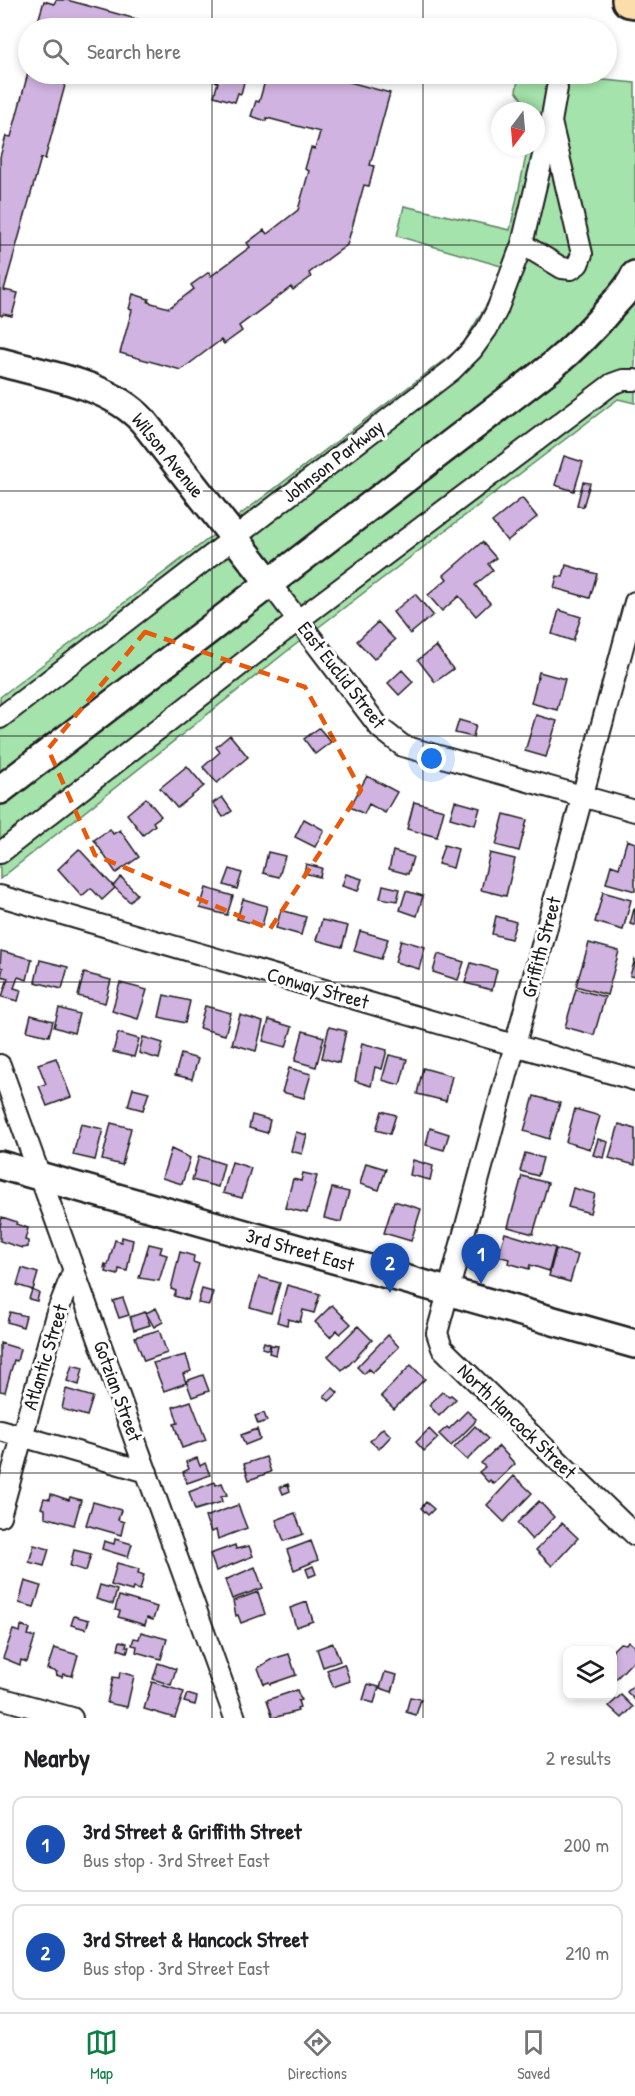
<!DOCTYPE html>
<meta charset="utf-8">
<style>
body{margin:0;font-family:"Patrick Hand",sans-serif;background:#f6f6f6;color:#202124}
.controls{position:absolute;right:18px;bottom:18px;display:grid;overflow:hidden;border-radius:12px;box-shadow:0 3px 9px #0003}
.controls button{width:54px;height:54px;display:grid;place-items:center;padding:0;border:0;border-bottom:2px solid #e0e0e0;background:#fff;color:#202124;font:30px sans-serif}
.compass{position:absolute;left:491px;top:102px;width:54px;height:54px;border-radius:50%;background:#fff;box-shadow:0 3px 9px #0003;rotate:196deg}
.you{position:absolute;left:432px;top:759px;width:21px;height:21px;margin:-15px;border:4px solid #fff;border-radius:50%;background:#1a73e8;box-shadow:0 0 0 9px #1a73e833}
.badge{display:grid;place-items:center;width:39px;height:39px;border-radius:50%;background:#0b8043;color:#fff;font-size:20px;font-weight:700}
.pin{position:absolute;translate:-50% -50px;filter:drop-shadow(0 2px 3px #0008)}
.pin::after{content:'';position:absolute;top:32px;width:21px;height:18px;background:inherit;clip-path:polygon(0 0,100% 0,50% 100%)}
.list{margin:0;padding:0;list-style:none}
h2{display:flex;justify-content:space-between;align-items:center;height:78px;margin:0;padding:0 24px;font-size:26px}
h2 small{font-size:20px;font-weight:400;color:#757577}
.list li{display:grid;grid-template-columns:39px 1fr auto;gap:18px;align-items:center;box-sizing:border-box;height:96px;margin:0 12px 12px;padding:0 12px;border:2px solid #e0e0e0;border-radius:12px}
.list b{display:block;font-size:22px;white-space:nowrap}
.list p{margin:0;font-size:20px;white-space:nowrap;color:#757577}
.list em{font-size:20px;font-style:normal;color:#757577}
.icon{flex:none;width:33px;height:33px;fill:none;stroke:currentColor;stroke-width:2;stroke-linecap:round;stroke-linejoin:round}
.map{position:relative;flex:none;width:635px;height:1718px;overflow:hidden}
.search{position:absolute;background:#fff;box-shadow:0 3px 9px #0003;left:18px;right:18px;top:18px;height:66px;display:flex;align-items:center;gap:15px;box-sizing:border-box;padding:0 21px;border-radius:33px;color:#757577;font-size:22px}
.sheet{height:294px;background:#fff}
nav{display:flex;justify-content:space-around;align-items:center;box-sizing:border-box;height:84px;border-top:2px solid #e0e0e0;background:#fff;font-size:16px;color:#757577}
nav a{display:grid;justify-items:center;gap:3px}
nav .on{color:#0b8043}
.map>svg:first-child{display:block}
.green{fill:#a4e3ab;stroke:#608064;stroke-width:1.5}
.building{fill:#d0b3e0;stroke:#1c1c1c;stroke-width:1.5}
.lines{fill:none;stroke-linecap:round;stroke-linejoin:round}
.street-casing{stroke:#1c1c1c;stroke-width:24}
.secondary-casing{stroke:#1c1c1c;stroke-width:32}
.highway-casing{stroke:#1c1c1c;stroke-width:38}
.street{stroke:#fff;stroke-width:20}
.secondary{stroke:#fff;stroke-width:27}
.highway{stroke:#faddab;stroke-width:33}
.marked{fill:none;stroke:#e8590c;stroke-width:4.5;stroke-dasharray:12 8;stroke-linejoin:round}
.grid{fill:none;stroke:#1c1c1c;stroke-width:1.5;stroke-opacity:0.55}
.labels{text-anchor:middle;stroke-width:6;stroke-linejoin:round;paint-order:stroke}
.street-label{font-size:20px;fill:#1c1c1c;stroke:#fff}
</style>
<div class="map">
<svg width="635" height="1718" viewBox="0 0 635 1718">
<rect width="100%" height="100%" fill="#fff"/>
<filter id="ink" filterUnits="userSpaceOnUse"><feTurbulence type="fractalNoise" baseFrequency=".0167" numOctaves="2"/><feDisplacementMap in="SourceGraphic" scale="12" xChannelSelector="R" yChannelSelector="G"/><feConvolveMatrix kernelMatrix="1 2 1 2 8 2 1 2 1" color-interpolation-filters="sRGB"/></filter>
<g filter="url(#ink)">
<path class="green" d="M519 74H541L635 83V403L618 399 286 652 0 879V697L461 347 490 299 501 266 397 236 404 206 510 230 528 147H536V111H530L516 91Z"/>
<path class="building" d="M56 0H67L169 28H36L44 1 54 4Z
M28 73 85 74 82 82 67 78 45 159 41 158 4 290 18 293 12 316 3 314 2 316 0 315V157L6 136 11 137Z
M188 74H246L241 94 238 93 235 102 214 96 218 82Z
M267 74H320L390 93 370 165 374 166 369 186 364 185 347 245 309 273 311 277 293 290 291 287 239 326 242 331 224 344 221 340 181 370 120 353 132 310 129 309 133 294 149 299 148 302 169 308 194 289 191 285 209 272 211 276 250 247 247 243 264 230 267 234 298 210 309 171 305 169 311 148 315 149 320 132 267 118 266 121 251 116 256 101 259 102Z
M564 456 583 462 574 491 555 485Z
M583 482 590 483 583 507 577 505Z
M522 498 537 517 507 541 492 522Z
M482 542 496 558 488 564 493 570 475 585 490 603 476 616 459 596 442 611 428 595 447 579 444 575Z
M566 565 597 574 590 598 554 588 557 576 563 577Z
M415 594 433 615 410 634 393 612Z
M559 610 581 617 573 641 552 634Z
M378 622 395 640 374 659 357 641Z
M436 646 453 669 435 682 418 660Z
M402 670 413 682 399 695 388 683Z
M539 672 565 679 557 710 531 703Z
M536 715 557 721 546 757 525 751Z
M459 720 476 725 473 737 455 733Z
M319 728 331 742 315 754 304 739Z
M230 735 248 757 217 783 203 767 220 752 216 747Z
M187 766 204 786 177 808 160 788Z
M367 776 397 792 385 813 369 804 364 814 350 807Z
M222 797 232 811 223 817 213 803Z
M146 798 161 816 153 822 155 825 143 835 127 814Z
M455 801 480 808 475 825 450 818Z
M414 802 444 810 437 837 407 829Z
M504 814 527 820 519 851 496 845Z
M304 819 324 830 315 847 295 837Z
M110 829 113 834 120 830 139 857 116 873 94 840Z
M627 840 635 843V891L606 883 611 865 619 868Z
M444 845 458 849 453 868 438 864Z
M79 849 115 888 102 900 91 888 82 896 58 869Z
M393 851 413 857 408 874 389 869Z
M268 852 285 856 279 877 263 873Z
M490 853 515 859 506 896 481 890Z
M306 864 322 868 320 877 304 873Z
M230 869 242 873 237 889 224 885Z
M346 874 362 879 358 891 342 886Z
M121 877 137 894 130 902 113 886Z
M383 885 400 889 397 901 380 898Z
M206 888 233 896 227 915 200 908Z
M406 891 423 896 417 916 400 910Z
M603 892 631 900 623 930 595 922Z
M243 899 267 906 262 926 237 919Z
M634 909H635V925L630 924Z
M281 910 306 917 301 935 276 928Z
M496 916 516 922 511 939 492 934Z
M322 920 348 926 342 947 316 940Z
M360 931 388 939 381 959 354 951Z
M401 940 425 947 419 969 395 962Z
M589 943 619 951 607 995 576 986Z
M1 951 32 959 27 980 18 977 14 988 21 990 18 1001 2 997 8 978 1 976 3 968 0 967Z
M438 954 464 962 458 980 433 972Z
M635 959V977L630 976Z
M40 960 68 967 62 989 35 982Z
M471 963 497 970 492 990 465 983Z
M84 973 111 980 105 1003 78 996Z
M120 983 147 990 138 1019 112 1011Z
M576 989 605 997 594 1035 565 1027Z
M164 995 190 1001 185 1023 159 1017Z
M205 1006 231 1013 225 1035 199 1028Z
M59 1008 79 1014 74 1033 54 1027Z
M31 1015 53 1021 49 1036 27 1031Z
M240 1015 263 1022 256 1051 232 1044Z
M269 1020 292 1027 286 1047 263 1041Z
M329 1027 346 1031 339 1063 322 1058Z
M303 1031 324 1037 316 1067 295 1061Z
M118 1033 139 1039 134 1057 113 1052Z
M143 1037 163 1043 159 1059 139 1053Z
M362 1043 387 1050 382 1069 375 1067 371 1086 355 1081Z
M181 1054 198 1059 192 1079 175 1075Z
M389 1055 407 1059 400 1085 382 1080Z
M56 1058 71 1097 47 1106 39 1086 46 1084 38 1064Z
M289 1068 311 1074 304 1098 282 1092Z
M423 1068 452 1076 446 1101 417 1094Z
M133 1088 149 1092 143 1110 128 1106Z
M534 1096 560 1103 549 1139 524 1131Z
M575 1109 600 1116 590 1149 566 1142Z
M382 1111 396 1115 390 1134 376 1130Z
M252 1115 270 1120 267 1133 249 1128Z
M111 1123 131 1128 122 1165 102 1160Z
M81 1124 103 1129 95 1160 73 1155Z
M619 1124 635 1129V1165L609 1158Z
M430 1128 449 1134 444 1150 426 1145Z
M296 1132 307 1135 302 1154 291 1151Z
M598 1139 608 1142 604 1158 593 1155Z
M171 1149 190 1158 182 1184 162 1178Z
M525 1153 543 1158 538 1176 520 1171Z
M199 1156 224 1164 218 1187 192 1180Z
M413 1160 433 1166 430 1180 410 1175Z
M232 1162 251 1168 242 1198 223 1193Z
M366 1163 386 1169 379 1190 360 1184Z
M303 1173 317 1176 307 1213 285 1208 293 1179 301 1181Z
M522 1176 548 1183 533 1234 508 1227Z
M332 1188 349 1192 341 1222 324 1218Z
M573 1188 595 1194 590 1213 568 1207Z
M394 1201 421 1209 411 1241 384 1233Z
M2 1217 17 1222 16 1224 28 1228 25 1240 28 1241V1247L22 1248 0 1241V1226Z
M505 1233 555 1248 549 1271 530 1265 529 1269 508 1263 509 1259 498 1256Z
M122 1237 133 1240 127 1271 119 1269 118 1275 106 1272 107 1268H104L105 1264 108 1265 115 1240 121 1242Z
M149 1244 162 1247 160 1253 167 1255 159 1281 139 1278Z
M556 1249 578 1255 570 1282 549 1276Z
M180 1252 194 1256 193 1262 199 1264 188 1300 174 1296 176 1291 171 1289Z
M22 1268 38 1273 33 1290 17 1285Z
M259 1277 280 1283 271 1313 250 1307Z
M287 1285 320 1294 314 1313 303 1310 300 1322 288 1319 287 1325 277 1322Z
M202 1289 213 1292 209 1305 198 1303Z
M32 1290 39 1293 37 1301 29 1299Z
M123 1298 129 1315 119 1318 113 1301Z
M332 1305 351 1324 340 1334 337 1330 330 1337 315 1322Z
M156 1308 163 1322 154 1327 146 1313Z
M10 1312 26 1316 23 1327 7 1322Z
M145 1312 150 1325 134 1330 130 1317Z
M358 1326 372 1340 347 1367 346 1366 342 1370 328 1356Z
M159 1330 167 1353 144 1361 135 1337Z
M388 1335 399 1347 372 1373 369 1369 364 1374 357 1367Z
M264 1342 270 1344 269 1350 262 1348Z
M0 1343 20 1349 17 1361 14 1360 5 1392 0 1391Z
M271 1345 278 1346 276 1355 269 1353Z
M186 1355 191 1371 183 1374 186 1383 164 1391 153 1363Z
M72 1365 83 1368 79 1385 67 1381Z
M411 1365 425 1379 394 1409 381 1396Z
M203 1375 209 1391 192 1397 186 1381Z
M333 1388 338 1393 329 1401 324 1396Z
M66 1389 93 1397 87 1416 62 1409Z
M442 1392 449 1396 451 1395 456 1399 439 1416 429 1405Z
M191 1401 206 1440 182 1448 174 1424 178 1423 173 1407Z
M467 1411 476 1419 474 1423 451 1446 439 1434 447 1427 449 1429Z
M264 1413 267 1421 258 1424 255 1416Z
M475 1426 488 1439 467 1460 454 1448Z
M383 1428 391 1436 379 1449 370 1441Z
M257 1429 260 1439 245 1445 241 1435Z
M429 1429 438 1438 424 1451 416 1442Z
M499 1446 515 1464 494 1484 490 1480 488 1482 479 1472 485 1467 481 1463Z
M266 1457 271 1472 249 1480 244 1464Z
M197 1458 200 1466 205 1463 210 1475 187 1483 183 1472 189 1469 186 1462Z
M514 1476 532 1493 504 1522 487 1505Z
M215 1482 216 1485 222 1483 227 1495 221 1497 222 1502 195 1510 189 1492Z
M288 1484 290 1491 283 1494 280 1487Z
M51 1494 69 1500 70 1497 81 1500 74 1525 45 1517V1509L41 1508 44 1498 50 1499Z
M539 1501 554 1517 532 1540 517 1523Z
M93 1502 121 1510 118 1520 124 1522 121 1535 86 1525Z
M426 1502 434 1509 428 1515 421 1508Z
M238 1505 247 1528 218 1539 216 1530 211 1532 205 1517Z
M295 1513 303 1534 284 1541 276 1520Z
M562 1523 578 1538 552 1566 536 1550Z
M115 1539 132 1544 128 1557 102 1549 104 1541 114 1544Z
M311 1541 318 1560 294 1570 287 1550Z
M34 1545 49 1549 44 1566 29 1562Z
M235 1545 236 1549 249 1546 253 1556 216 1571 210 1554Z
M74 1550 91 1554 86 1571 70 1566Z
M117 1563 139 1569 138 1573 144 1575 140 1590 133 1588 132 1591 111 1585Z
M313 1566 316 1574 309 1577 306 1569Z
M255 1567 263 1588 232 1599 225 1580Z
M25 1581 41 1586 34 1607 19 1603Z
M100 1585 117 1590 113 1604 96 1599Z
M258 1592 265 1614 241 1623 238 1615 236 1616 233 1601Z
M119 1596 157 1607 153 1620 147 1618 145 1625 118 1617 120 1611 115 1610Z
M307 1602 313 1621 296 1627 290 1608Z
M74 1616 89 1620 86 1629 71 1625Z
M21 1626 30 1629 28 1635 35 1637 27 1662 21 1660 20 1665 3 1658 13 1630 20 1632Z
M141 1632 167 1639 161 1659 136 1652 137 1646 132 1645 133 1641 134 1638 139 1639Z
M120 1641 127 1643 126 1646 129 1647 127 1652 118 1649Z
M628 1641 635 1647V1659L614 1681 612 1679 613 1650 620 1643 626 1644Z
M333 1643 340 1661 323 1667 317 1649Z
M54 1648 78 1655 72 1676 63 1674 62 1677 56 1675 57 1672 47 1669Z
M289 1654 296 1675 270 1684 269 1682 264 1684 258 1668 272 1659Z
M158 1663 176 1669 171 1685 153 1679Z
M344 1664 350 1681 333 1687 327 1670Z
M120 1672 134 1676 127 1707 107 1703 113 1677 119 1678Z
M385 1672 397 1675 392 1692 380 1688Z
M152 1682 184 1692 175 1718 144 1709Z
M368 1684 379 1687 374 1703 363 1700Z
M633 1686 635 1688V1700L627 1692Z
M297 1690 301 1700 298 1701 300 1707 297 1708 298 1711 273 1718 267 1700Z
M187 1694 197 1697 195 1705 184 1702Z
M621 1695 633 1707 622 1718 609 1706Z
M410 1697 421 1699 416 1715 406 1712Z"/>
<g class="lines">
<g class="street-casing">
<path id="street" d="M522 244 562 268 571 269 578 264 582 254 551 122 557 88
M269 582 380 728 403 746 635 811
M635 602 437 1333 442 1348 451 1357 635 1535
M0 718 452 370 472 350 487 329 497 310 522 244 551 122
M0 853 280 634 612 384 623 380H635
M0 896 635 1080
M0 1065 235 1718
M0 1430 147 1472
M0 1516 56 1315 74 1269
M0 1698 72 1718"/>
</g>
<g class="secondary-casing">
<path id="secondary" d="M0 362C47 375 109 384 143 421L269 582
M0 790 551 367C574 348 594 328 612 306 621 296 630 287 635 275
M0 1165 635 1344"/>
</g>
<g class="highway-casing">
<path id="highway" d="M629 0 635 1"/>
</g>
<use href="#street" class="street"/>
<use href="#secondary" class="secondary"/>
<use href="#highway" class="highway"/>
</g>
</g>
<path class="marked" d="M145 632 305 687 361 790 270 929 95 855 48 749Z"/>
<path class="grid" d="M212 0V28M423 0V28M212 74V1718M423 74V1718M0 245H635M0 491H635M0 736H635M0 982H635M0 1227H635M0 1473H635"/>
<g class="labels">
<g class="street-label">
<text transform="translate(168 455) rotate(51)" y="7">Wilson Avenue</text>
<text transform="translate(333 461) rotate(-38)" y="7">Johnson Parkway</text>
<text transform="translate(342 675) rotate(52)" y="7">East Euclid Street</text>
<text transform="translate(541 947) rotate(-75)" y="7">Griffith Street</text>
<text transform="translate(318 988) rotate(16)" y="7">Conway Street</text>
<text transform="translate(300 1250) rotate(16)" y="7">3rd Street East</text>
<text transform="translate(45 1357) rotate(-73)" y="7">Atlantic Street</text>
<text transform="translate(118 1391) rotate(70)" y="7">Gotzian Street</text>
<text transform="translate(517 1421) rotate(44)" y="7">North Hancock Street</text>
</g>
</g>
</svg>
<div class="controls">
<button><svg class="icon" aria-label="layers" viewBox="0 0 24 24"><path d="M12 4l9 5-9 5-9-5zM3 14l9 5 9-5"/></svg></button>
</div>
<svg class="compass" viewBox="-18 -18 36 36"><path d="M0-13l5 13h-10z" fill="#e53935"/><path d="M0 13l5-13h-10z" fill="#757577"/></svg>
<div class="you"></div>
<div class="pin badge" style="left:481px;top:1284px;background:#1a4fb4">1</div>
<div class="pin badge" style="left:390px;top:1293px;background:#1a4fb4">2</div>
<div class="search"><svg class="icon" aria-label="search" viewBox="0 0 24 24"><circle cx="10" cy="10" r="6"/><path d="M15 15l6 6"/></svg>Search here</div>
</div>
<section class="sheet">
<h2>Nearby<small>2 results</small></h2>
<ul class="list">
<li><span class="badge" style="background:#1a4fb4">1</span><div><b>3rd Street &amp; Griffith Street</b><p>Bus stop · 3rd Street East</p></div><em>200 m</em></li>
<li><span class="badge" style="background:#1a4fb4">2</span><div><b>3rd Street &amp; Hancock Street</b><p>Bus stop · 3rd Street East</p></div><em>210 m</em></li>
</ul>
</section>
<nav>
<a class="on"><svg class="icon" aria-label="map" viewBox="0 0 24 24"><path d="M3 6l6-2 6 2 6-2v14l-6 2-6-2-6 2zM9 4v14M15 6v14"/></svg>Map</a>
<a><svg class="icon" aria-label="directions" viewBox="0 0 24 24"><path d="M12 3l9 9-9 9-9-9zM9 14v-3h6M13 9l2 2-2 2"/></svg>Directions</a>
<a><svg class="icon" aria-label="saved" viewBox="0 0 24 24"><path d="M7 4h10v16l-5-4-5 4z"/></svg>Saved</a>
</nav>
